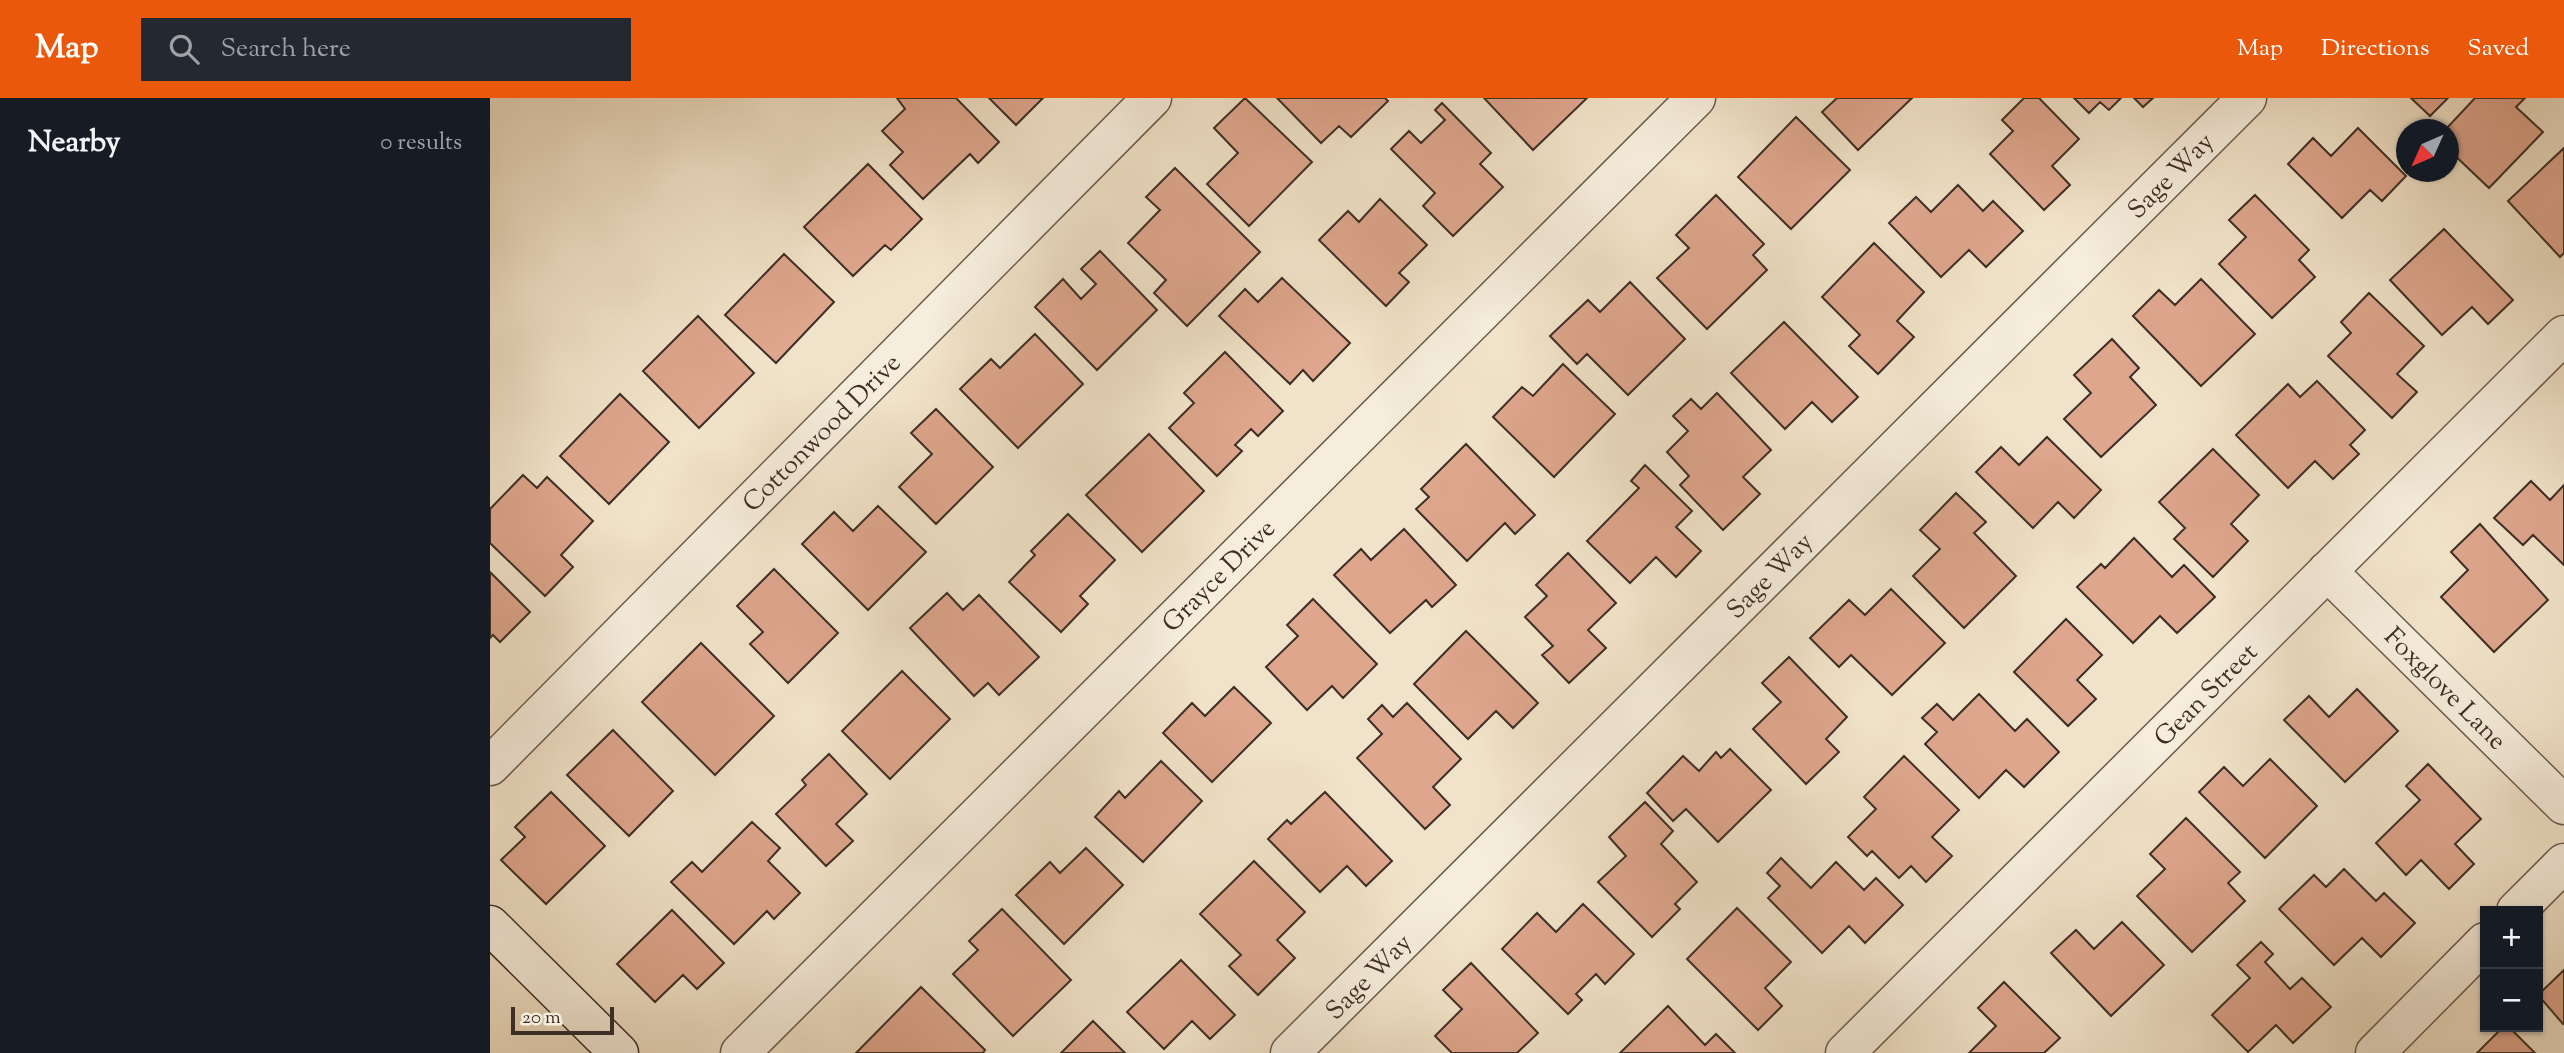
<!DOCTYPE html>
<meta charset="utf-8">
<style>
body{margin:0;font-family:"Sorts Mill Goudy",serif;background:#242831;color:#f1f3f6}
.controls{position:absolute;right:21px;bottom:21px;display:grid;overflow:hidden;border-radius:0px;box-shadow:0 2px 5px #0004}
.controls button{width:63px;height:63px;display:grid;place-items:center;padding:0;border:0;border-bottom:2px solid #363941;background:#171b24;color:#f1f3f6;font:35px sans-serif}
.compass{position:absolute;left:1906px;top:21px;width:63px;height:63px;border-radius:50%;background:#171b24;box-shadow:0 2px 5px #0004;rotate:225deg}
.scale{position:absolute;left:21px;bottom:18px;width:103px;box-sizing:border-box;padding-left:7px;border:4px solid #3e2f26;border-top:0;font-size:19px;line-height:24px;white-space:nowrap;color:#3e2f26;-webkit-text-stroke:5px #f6eddc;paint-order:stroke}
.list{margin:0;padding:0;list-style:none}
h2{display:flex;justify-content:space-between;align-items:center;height:91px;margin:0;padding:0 28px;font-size:30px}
h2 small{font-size:23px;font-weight:400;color:#9ea1a6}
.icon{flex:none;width:38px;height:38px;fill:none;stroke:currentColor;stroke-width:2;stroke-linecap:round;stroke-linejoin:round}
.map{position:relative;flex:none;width:2074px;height:955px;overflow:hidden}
header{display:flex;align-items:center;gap:42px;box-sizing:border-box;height:98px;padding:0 35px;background:#ea580c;color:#fff}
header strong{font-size:33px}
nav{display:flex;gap:38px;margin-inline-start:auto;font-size:24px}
.search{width:490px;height:63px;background:#242831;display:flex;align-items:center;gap:18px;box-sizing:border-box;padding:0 24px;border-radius:0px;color:#9ea1a6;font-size:26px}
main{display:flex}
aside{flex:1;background:#171b24}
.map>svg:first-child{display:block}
.building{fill:#dea68d;stroke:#3e2f26;stroke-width:2}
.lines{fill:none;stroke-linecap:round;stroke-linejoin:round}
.street-casing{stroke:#6b5c4f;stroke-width:41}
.secondary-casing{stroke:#3e2f26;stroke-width:41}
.street{stroke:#f6eddc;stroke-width:38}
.secondary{stroke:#f6eddc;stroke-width:38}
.labels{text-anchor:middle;stroke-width:5;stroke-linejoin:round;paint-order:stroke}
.street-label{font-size:26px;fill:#3e2f26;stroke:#f6eddc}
</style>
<header>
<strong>Map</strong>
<div class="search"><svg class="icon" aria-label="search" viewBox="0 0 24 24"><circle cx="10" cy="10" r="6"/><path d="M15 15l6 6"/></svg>Search here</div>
<nav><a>Map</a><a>Directions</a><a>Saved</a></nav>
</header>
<main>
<aside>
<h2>Nearby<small>0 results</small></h2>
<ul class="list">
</ul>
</aside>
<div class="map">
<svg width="2074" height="955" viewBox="0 0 2074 955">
<rect width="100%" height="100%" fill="#f1e3c9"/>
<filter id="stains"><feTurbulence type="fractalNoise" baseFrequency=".00286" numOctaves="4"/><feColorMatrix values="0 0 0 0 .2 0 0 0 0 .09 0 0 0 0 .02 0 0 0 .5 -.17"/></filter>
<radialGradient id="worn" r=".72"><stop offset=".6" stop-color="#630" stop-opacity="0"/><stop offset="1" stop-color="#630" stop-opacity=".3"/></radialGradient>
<path class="building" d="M466 0 509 44 488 65 480 56 433 101 400 67 413 54 392 33 415 11 407 0Z
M499 0H553L526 27Z
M755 0 822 64 759 128 717 86 748 55 724 30Z
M787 0H895L898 3 861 39 849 28 831 45Z
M994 0H1097L1043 52Z
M1347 0H1422L1368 52 1332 14Z
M1534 0H1549L1589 41 1562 68 1580 87 1554 112 1500 56 1523 33 1512 22Z
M1584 0H1631L1619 12 1610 4 1599 15Z
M1644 0H1663L1653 9Z
M1921 0H1958L1940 18Z
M1985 0H2035L2026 9 2053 34 1999 90 1958 51V32H1955Z
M952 5 1001 55 990 66 1013 89 963 138 933 108 945 95 901 51 919 33 931 45 955 22 945 12Z
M1306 19 1360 72 1301 131 1248 79Z
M1868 30 1916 78 1892 103 1880 92 1852 120 1798 66 1823 40 1841 58Z
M2074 50V155L2070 159 2018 103Z
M378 66 432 121 401 152 395 147 363 178 314 129Z
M685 70 770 154 697 228 664 195 676 182 638 145 670 112 656 99Z
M1468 87 1493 113 1503 103 1533 133 1496 169 1479 152 1451 179 1399 125 1426 99 1441 114Z
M1226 97 1274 146 1263 157 1277 172 1217 231 1167 180 1199 150 1186 137Z
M1765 97 1819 152 1809 162 1825 179 1782 220 1729 166 1756 139 1739 122Z
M890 101 937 147 909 175 919 184 896 208 829 142 858 113 869 124Z
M1954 131 2023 202 1998 226 1982 209 1952 237 1900 182Z
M1384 145 1434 194 1407 223 1424 239 1388 276 1359 248 1370 237 1332 199Z
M610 153 667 212 607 272 545 209 573 181 591 201 606 186 591 171Z
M294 156 344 204 286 265 235 217Z
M792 180 860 245 823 283 813 272 800 286 729 218 755 191 768 204Z
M1711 181 1765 236 1711 288 1643 218 1669 192 1685 207Z
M1140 184 1195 241 1138 297 1097 256 1087 266 1060 238 1098 202 1110 214Z
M1879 195 1934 248 1907 276 1927 294 1902 320 1838 258 1861 235 1851 224Z
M208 218 264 275 209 330 153 273Z
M1294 224 1368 299 1342 324 1322 304 1295 331 1241 275Z
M545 236 593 286 528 350 470 291 501 261 510 270Z
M1622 241 1649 270 1640 279 1666 307 1611 359 1574 321 1601 295 1584 277Z
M735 254 793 313 768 338 761 331 745 347 752 353 727 378 679 330 704 305 694 295Z
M1073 266 1125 316 1064 379 1003 319 1032 289 1043 298Z
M1827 283 1875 332 1860 347 1869 356 1843 381 1825 363 1798 390 1746 337 1798 286 1810 299Z
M1227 295 1281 352 1253 379 1270 396 1233 432 1190 387 1199 378 1177 354 1198 333 1183 318 1201 301 1211 311Z
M130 296 179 344 119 406 70 358Z
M446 311 503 369 446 426 409 389 442 356 421 335Z
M659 336 714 393 652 454 596 397Z
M1557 339 1611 392 1584 420 1568 404 1543 430 1486 374 1511 349 1529 367Z
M976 346 1045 417 1025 436 1015 425 977 463 926 411 939 399 931 391Z
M1723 351 1769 397 1741 426 1758 443 1723 479 1684 441 1695 430 1669 404Z
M1155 367 1202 413 1186 429 1211 453 1186 479 1166 459 1140 485 1097 443 1149 390 1141 383Z
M33 377 47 390 57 379 103 423 71 457 83 469 55 498 0 445V411Z
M2041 383 2060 402 2074 387V467L2043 437 2033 447 2004 420Z
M1466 395 1496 424 1484 435 1526 478 1474 530 1423 478 1450 451 1430 432Z
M388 408 436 454 378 512 312 446 344 414 363 433Z
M578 416 625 462 590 498 598 506 571 534 519 484 545 457 541 453Z
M1990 426 2058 502 2004 554 1951 499 1978 472 1961 454Z
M914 431 966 487 942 509 936 502 900 535 844 477 871 451 881 462Z
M1644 440 1682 479 1694 467 1725 499 1687 535 1670 518 1643 545 1587 489 1611 466 1615 470Z
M1078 455 1126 505 1098 532 1116 550 1079 585 1052 557 1063 548 1035 519 1057 498 1046 487Z
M284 471 348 535 298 585 260 546 273 534 247 508Z
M0 474 40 514 10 544 3 537 0 540Z
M1401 491 1455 545 1402 597 1361 557 1349 569 1320 540 1359 502 1375 517Z
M457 495 473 512 489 497 549 559 509 597 498 585 484 598 420 530Z
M823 501 887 566 853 600 842 588 817 612 776 569 808 538 797 527Z
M1576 521 1612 557 1587 582 1606 601 1578 628 1524 574Z
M976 533 1048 605 1023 630 1006 613 978 641 924 586Z
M211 545 284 618 225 677 152 604Z
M1299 559 1357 619 1336 641 1349 654 1316 686 1263 631 1291 604 1272 585Z
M412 573 460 621 400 681 352 633Z
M744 589 781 625 722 684 673 635 702 605 715 618Z
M1867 591 1908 633 1855 684 1794 622 1819 598 1839 619Z
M1489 596 1525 633 1537 621 1569 654 1534 689 1516 672 1489 700 1435 646 1447 634 1432 620 1447 606 1463 622Z
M917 605 971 661 943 689 960 707 935 731 867 660 892 636 878 621 892 607 903 619Z
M123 632 183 693 139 738 77 677Z
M1240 651 1281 692 1228 744 1196 711 1183 723 1157 695 1193 658 1209 673 1226 654 1231 660Z
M339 656 377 696 346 726 363 743 336 768 286 716 316 687 312 682Z
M1414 658 1469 712 1442 739 1462 758 1436 784 1421 768 1409 780 1382 753 1377 758 1358 739 1386 711 1374 699Z
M1780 661 1827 708 1775 760 1709 694 1734 669 1753 688Z
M671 663 712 703 653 764 605 719 629 693 635 700Z
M1938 666 1991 721 1965 746 1984 766 1959 791 1931 762 1916 777 1886 745 1930 702 1916 688Z
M61 694 115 748 56 806 11 762 35 739 25 729Z
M835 694 902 763 876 788 857 768 830 794 778 741 797 722 801 726Z
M1155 704 1183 733 1171 746 1207 784 1185 806 1190 811 1162 839 1108 784 1136 758 1119 739Z
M1696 720 1750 774 1738 785 1755 803 1702 854 1647 798 1675 771 1660 756Z
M262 724 290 750 278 763 310 795 284 821 277 813 244 846 181 784 202 764 212 774Z
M596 750 633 787 574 846 526 797 560 764 570 775Z
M1291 760 1321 790 1346 764 1374 792 1386 780 1413 807 1375 845 1359 828 1332 855 1278 800 1290 788 1277 775Z
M764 763 815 814 787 842 805 860 768 897 739 868 751 857 710 816Z
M1854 771 1886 803 1894 795 1925 825 1891 859 1872 840 1844 867 1789 811 1824 777 1836 789Z
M1093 806 1144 856 1115 886 1106 876 1086 896 1092 902 1078 916 1012 851 1047 815 1066 834Z
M1247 810 1301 864 1275 890 1292 908 1268 932 1197 861Z
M512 811 581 882 523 938 463 876 488 852 479 843Z
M182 812 234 865 207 891 193 877 165 904 127 866Z
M1632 824 1674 867 1621 918 1561 855 1586 832 1604 851Z
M1771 844 1783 856 1775 864 1800 891 1812 880 1841 909 1803 945 1786 927 1758 954 1722 917 1760 880 1747 867Z
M691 862 745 917 720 941 702 923 674 951 637 914Z
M981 865 1048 935 1027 955H962L945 938 972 911 953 892Z
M2074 872V925L2073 926 2048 897Z
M1514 884 1570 940 1554 955H1479L1506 928 1488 910Z
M431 889 495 952 493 955H366Z
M1178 908 1215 947 1226 936 1245 955H1130Z
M603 923 635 955H571Z
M2013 929H2019L2045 955H1987Z"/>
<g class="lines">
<g class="street-casing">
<path id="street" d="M1837 473 2074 707
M0 668 662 0
M2026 813 2074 765
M250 955 1206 0
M800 955 1757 0
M1355 955 2074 237
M1885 955 1995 844"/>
</g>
<g class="secondary-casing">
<path id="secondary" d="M0 827 129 955"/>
</g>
<use href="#street" class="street"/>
<use href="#secondary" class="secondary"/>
</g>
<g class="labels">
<g class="street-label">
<text transform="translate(1680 77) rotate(-45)" y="9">Sage Way</text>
<text transform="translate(331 334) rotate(-45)" y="9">Cottonwood Drive</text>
<text transform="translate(728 477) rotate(-45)" y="9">Grayce Drive</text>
<text transform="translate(1279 477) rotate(-45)" y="9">Sage Way</text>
<text transform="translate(1956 590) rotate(45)" y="9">Foxglove Lane</text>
<text transform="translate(1715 596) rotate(-45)" y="9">Gean Street</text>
<text transform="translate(878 878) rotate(-45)" y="9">Sage Way</text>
</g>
</g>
<rect width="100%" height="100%" filter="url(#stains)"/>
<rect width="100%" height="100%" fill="url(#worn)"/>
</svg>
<div class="controls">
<button>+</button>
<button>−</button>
</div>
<svg class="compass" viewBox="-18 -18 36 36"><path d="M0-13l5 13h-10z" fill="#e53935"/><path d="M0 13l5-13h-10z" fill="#9ea1a6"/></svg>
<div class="scale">20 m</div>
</div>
</main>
